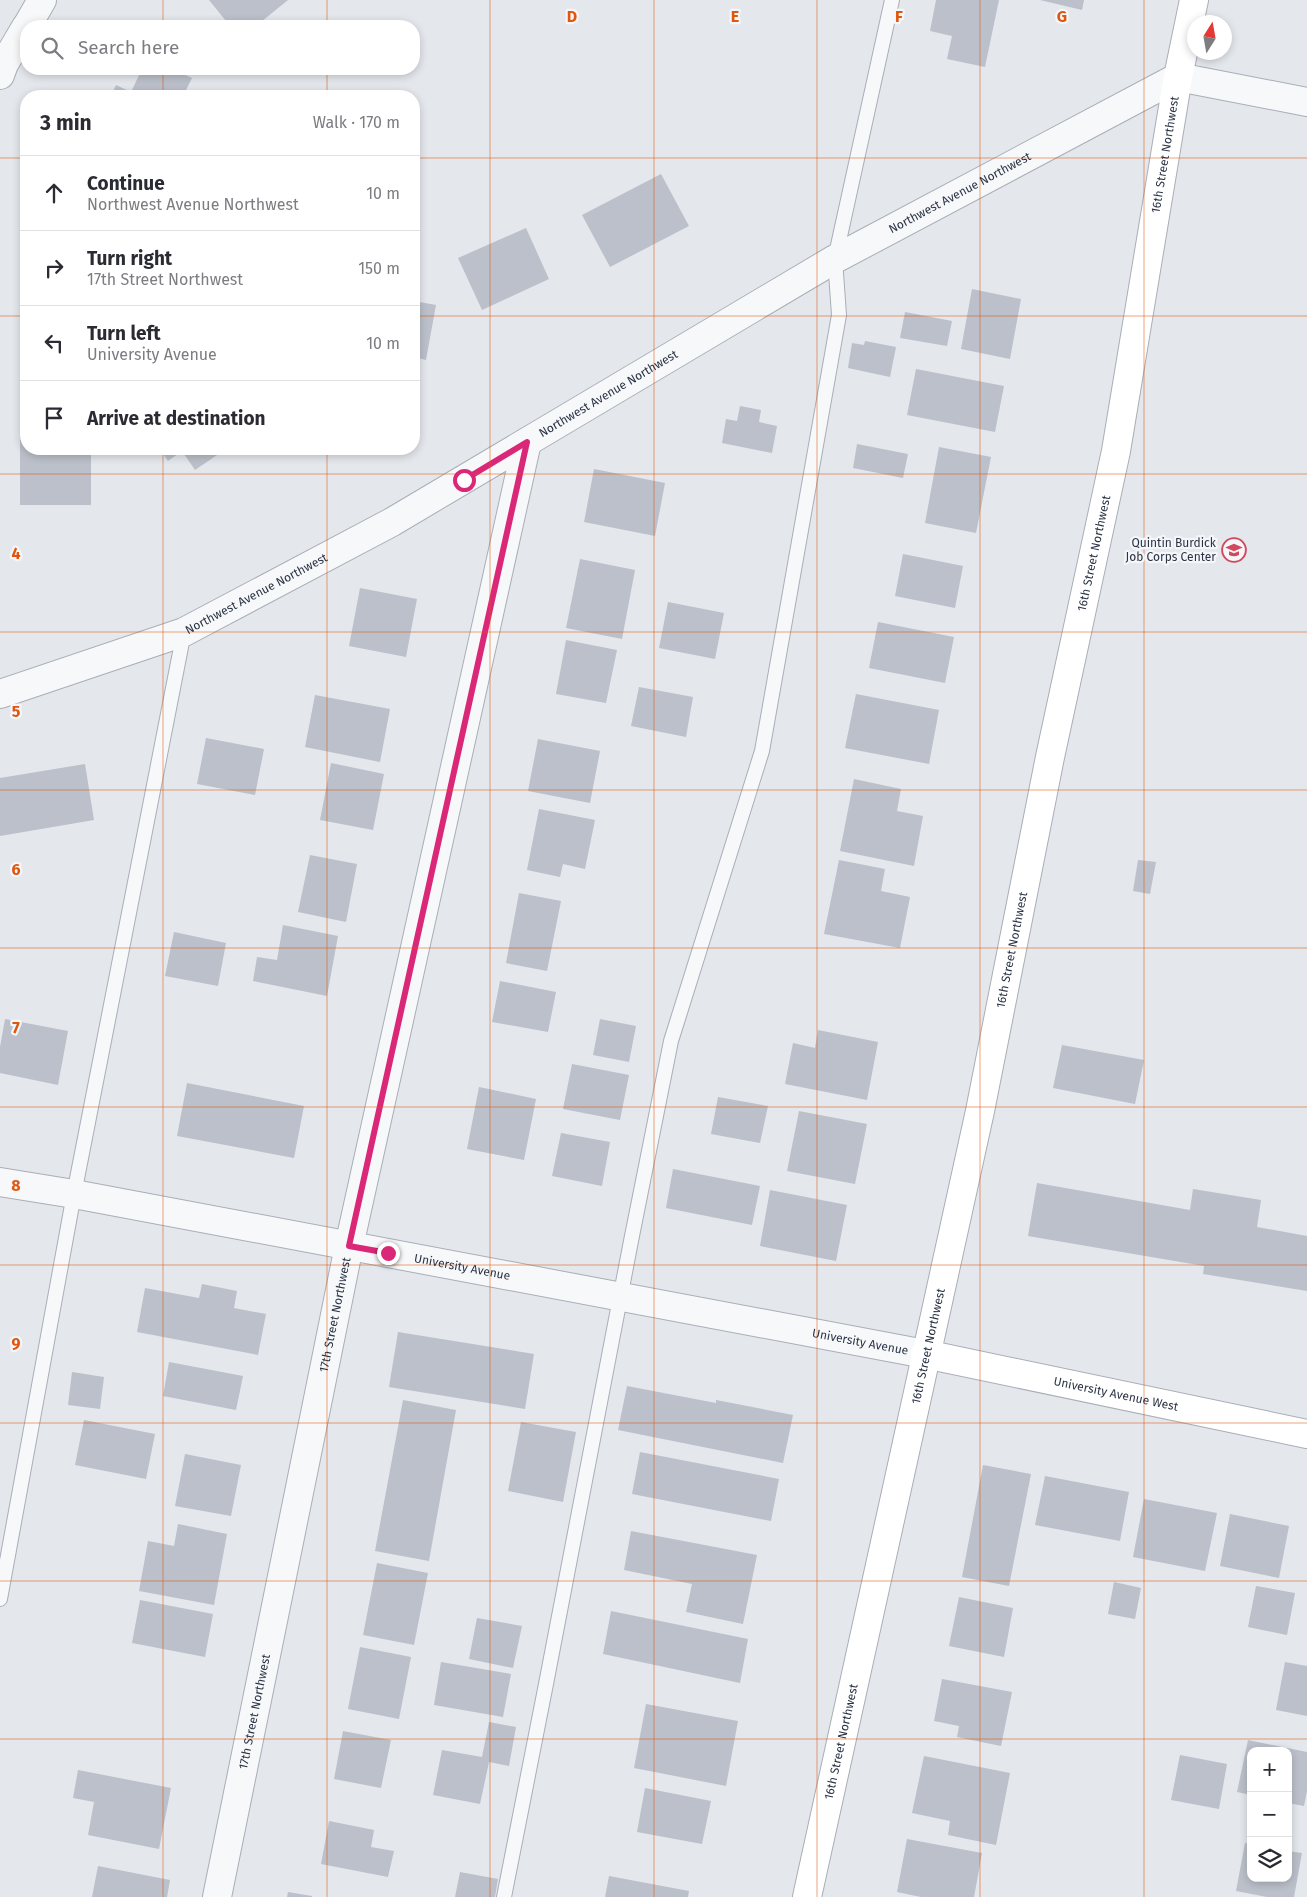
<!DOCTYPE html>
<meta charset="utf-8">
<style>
body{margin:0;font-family:"Fira Sans",sans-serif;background:#f7f7f7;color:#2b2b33}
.controls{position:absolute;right:15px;bottom:15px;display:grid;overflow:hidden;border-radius:10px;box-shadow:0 2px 8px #0003}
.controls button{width:45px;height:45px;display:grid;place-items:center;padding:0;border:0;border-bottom:1px solid #e1e1e2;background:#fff;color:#2b2b33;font:25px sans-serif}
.compass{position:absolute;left:1187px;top:15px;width:45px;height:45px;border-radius:50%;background:#fff;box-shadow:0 2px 8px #0003;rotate:11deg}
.stop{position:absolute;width:15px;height:15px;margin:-11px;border:4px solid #db2777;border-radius:50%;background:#fff}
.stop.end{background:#db2777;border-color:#fff;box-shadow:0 1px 5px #0008}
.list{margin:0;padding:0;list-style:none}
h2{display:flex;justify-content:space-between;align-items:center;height:65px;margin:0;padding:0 20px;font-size:21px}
h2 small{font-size:16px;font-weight:400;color:#7c7c81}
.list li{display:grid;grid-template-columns:32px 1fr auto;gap:15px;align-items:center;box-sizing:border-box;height:75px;padding:0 20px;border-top:1px solid #e1e1e2}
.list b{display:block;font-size:19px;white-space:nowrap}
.list p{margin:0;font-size:16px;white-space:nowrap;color:#7c7c81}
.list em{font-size:16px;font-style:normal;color:#7c7c81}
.icon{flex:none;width:28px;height:28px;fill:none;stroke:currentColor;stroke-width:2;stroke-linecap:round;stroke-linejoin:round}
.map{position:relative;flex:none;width:1307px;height:1897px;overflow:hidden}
.search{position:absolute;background:#fff;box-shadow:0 2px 8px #0003;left:20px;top:20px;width:400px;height:55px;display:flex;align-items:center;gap:12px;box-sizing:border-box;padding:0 18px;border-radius:20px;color:#7c7c81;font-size:19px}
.panel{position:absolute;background:#fff;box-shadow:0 2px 8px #0003;left:20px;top:90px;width:400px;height:365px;border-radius:20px}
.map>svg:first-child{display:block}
.building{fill:#bbc0ca}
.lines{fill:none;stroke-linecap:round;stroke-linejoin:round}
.lane-casing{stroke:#a9aeb7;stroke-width:16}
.street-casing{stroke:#a9aeb7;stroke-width:30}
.secondary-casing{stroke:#a9aeb7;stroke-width:30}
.lane{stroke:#f7f8fa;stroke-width:14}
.street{stroke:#f7f8fa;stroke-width:28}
.secondary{stroke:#fff;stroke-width:28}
.route{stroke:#db2777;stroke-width:6}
.grid{fill:none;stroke:#df570f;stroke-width:1;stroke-opacity:0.55}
.labels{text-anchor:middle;stroke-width:4.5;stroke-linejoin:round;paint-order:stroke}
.street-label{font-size:12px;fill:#2b3445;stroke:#f4f6f9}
.poi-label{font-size:12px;fill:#2b3445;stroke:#f4f6f9;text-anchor:end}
.grid-label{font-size:16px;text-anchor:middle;font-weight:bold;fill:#df570f;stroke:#f4f6f9;stroke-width:4.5;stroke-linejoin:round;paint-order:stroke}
</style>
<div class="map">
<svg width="1307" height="1897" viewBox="0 0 1307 1897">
<rect width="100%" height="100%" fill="#e4e7ec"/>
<path class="building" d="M209 0H288L256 26H230Z
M936 0H999L985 67 947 59 952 36 930 31Z
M1040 0H1084L1082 10Z
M142 69H172L192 78 183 96H111L116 85 131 92Z
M661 174 689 226 610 267 582 215Z
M526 228 549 279 482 310 458 258Z
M972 289 1021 299 1010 359 961 349Z
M414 301 436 305 426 360 414 357Z
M905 312 952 321 947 346 900 338Z
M865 341 896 347 890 377 848 368 852 343 864 345Z
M916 369 1004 386 995 432 907 415Z
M740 406 761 410 759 422 777 426 772 453 722 443 726 419 737 421Z
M20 407H26V449H91V505H20Z
M857 444 908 454 903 478 853 468Z
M939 447 991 457 976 533 925 523Z
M160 449H226L195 470 182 451 168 461Z
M594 469 665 483 655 536 584 522Z
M903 554 963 566 955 608 895 596Z
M580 559 635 570 622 639 566 628Z
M360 588 417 599 406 657 349 646Z
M668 602 724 613 715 659 659 648Z
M878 622 954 637 945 683 869 668Z
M566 640 617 650 606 703 556 694Z
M639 687 693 697 686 737 631 726Z
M856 694 939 710 929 764 845 748Z
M315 695 390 709 380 762 305 747Z
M206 738 264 749 255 795 197 784Z
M538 739 600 751 590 803 528 791Z
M331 763 384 774 373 830 320 820Z
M85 764 94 820 0 836V778Z
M854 779 901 789 897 811 923 816 914 866 840 851Z
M539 809 595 820 585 869 563 864 560 877 527 870Z
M310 855 357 864 346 922 298 912Z
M839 860 885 869 881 891 910 897 900 948 824 934Z
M1138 860 1156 862 1150 894 1133 891Z
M519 893 561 901 547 971 506 963Z
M283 925 338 936 327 996 253 981 257 957 277 960Z
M174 932 226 943 218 986 165 976Z
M500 981 556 992 548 1032 492 1022Z
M5 1019 68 1031 58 1085 0 1073V1047Z
M600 1019 636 1026 629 1062 593 1055Z
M818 1030 878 1042 867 1100 785 1084 793 1043 815 1048Z
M1062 1045 1144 1060 1135 1104 1053 1088Z
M572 1064 629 1075 620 1120 563 1109Z
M187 1083 304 1106 294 1158 177 1136Z
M479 1087 536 1099 524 1160 467 1149Z
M718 1097 768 1106 760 1143 711 1134Z
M799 1111 867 1124 855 1184 787 1171Z
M561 1133 610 1142 602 1186 552 1176Z
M673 1169 760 1186 752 1225 666 1208Z
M1037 1183 1190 1210 1193 1189 1261 1200 1257 1227 1307 1236V1291L1203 1274 1204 1266 1028 1236Z
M770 1190 847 1205 836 1261 760 1246Z
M202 1284 237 1291 234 1308 266 1314 258 1355 137 1332 145 1288 199 1298Z
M398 1332 534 1354 525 1409 389 1387Z
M169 1362 243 1376 236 1410 163 1396Z
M72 1372 104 1377 100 1409 68 1405Z
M627 1386 716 1403V1400L793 1415 783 1463 618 1430Z
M403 1400 456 1410 429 1561 375 1551Z
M84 1420 155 1434 146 1479 75 1465Z
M521 1422 576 1432 563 1502 508 1491Z
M640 1452 779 1479 771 1521 632 1494Z
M185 1454 241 1465 231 1516 175 1506Z
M983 1465 1031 1474 1009 1586 962 1577Z
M1045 1476 1129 1492 1120 1541 1035 1525Z
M1144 1499 1217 1513 1205 1571 1133 1557Z
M1230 1514 1289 1526 1279 1578 1220 1566Z
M178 1524 227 1534 214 1605 139 1591 148 1541 174 1546Z
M631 1531 757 1555 743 1624 686 1612 692 1584 624 1570Z
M377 1563 428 1573 414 1645 363 1635Z
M1114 1582 1141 1588 1135 1619 1108 1614Z
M1256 1586 1295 1593 1287 1635 1248 1627Z
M959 1597 1013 1608 1004 1657 949 1646Z
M140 1600 213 1614 205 1657 132 1643Z
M611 1611 748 1639 740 1683 603 1654Z
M477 1618 522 1626 513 1668 469 1659Z
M360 1647 411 1657 399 1719 348 1709Z
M441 1662 511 1674 503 1717 434 1705Z
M1285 1662 1307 1666V1716L1276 1710Z
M942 1679 1012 1692 1001 1746 957 1737 959 1726 934 1721Z
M646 1704 738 1721 726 1786 634 1768Z
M489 1722 516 1727 509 1766 489 1762 480 1804 433 1795 442 1750 482 1757Z
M343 1731 391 1740 381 1788 334 1779Z
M1248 1740 1307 1752V1791L1304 1806 1288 1803V1751H1251V1795L1237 1792Z
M1180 1755 1227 1764 1219 1809 1171 1800Z
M924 1756 1010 1773 996 1845 948 1835 950 1821 912 1813Z
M78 1770 171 1788 159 1849 88 1835 94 1802 73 1798Z
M645 1788 711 1801 702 1844 637 1832Z
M329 1821 374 1830 371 1847 394 1851 388 1877 321 1864Z
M907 1839 982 1853 974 1897H921L897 1892Z
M1245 1843 1251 1844V1878H1288V1851L1302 1853 1294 1897H1267L1236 1891Z
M98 1866 170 1880 167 1897H92Z
M460 1872 498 1879 495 1897H455Z
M609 1876 689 1891 688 1897H605Z
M288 1892 312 1896V1897H287Z"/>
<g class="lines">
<g class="lane-casing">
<path id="lane" d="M0 1599 74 1194 184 632
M504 1897 546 1684 631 1241 671 1041 762 751 839 315 835 259 892 0"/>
</g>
<g class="street-casing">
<g id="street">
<path d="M27 26 42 0"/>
<path d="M0 75 4 64 26 27"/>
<path id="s1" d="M0 694 184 632 392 522 835 259 1178 77 1307 102"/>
<path id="s2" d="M0 1182 74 1194 925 1354"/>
<path id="s3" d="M217 1897 349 1246 527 442"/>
</g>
</g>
<g class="secondary-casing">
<g id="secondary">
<path id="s4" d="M925 1354 1307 1434"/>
<path id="s5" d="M807 1897 980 1111 1050 757 1116 451 1178 77 1194 0"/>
</g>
</g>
<use href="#lane" class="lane"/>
<use href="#street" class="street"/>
<use href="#secondary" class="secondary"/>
</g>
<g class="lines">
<path class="route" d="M388 1253 349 1246 527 442 464 480"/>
</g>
<path class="grid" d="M163 0V26M327 0V26M490 0V1897M654 0V1897M817 0V1897M980 0V1897M1144 0V1897M163 69V96M327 69V96M0 158H26M414 158H1307M0 316H26M414 316H1307M163 449V1897M327 449V1897M0 474H1307M0 632H1307M0 790H1307M0 948H1307M0 1107H1307M0 1265H1307M0 1423H1307M0 1581H1307M0 1739H1307"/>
<defs>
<g id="university-ring" transform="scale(1.25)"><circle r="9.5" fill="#f4f6f9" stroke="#d1495b" stroke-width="1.5"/><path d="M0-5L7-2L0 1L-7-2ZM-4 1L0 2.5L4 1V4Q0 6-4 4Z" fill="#d1495b"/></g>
</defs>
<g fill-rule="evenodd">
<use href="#university-ring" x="1234" y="550"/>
</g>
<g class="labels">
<g class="street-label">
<text dy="4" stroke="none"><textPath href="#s5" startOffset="1779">16th Street Northwest</textPath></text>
<text dy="4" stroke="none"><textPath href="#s1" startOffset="1086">Northwest Avenue Northwest</textPath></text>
<text dy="4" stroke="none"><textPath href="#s1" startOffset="681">Northwest Avenue Northwest</textPath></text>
<text dy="4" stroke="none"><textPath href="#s5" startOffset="1374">16th Street Northwest</textPath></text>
<text dy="4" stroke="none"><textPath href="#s1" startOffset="276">Northwest Avenue Northwest</textPath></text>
<text dy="4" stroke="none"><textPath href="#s5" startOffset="969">16th Street Northwest</textPath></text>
<text dy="4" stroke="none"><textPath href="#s2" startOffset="470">University Avenue</textPath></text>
<text dy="4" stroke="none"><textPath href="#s3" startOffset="594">17th Street Northwest</textPath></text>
<text dy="4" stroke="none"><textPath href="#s2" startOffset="875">University Avenue</textPath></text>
<text dy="4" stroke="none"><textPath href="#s5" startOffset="564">16th Street Northwest</textPath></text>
<text dy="4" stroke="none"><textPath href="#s4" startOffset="195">University Avenue West</textPath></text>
<text dy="4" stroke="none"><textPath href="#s3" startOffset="189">17th Street Northwest</textPath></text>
<text dy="4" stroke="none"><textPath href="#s5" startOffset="159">16th Street Northwest</textPath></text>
</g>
<g class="poi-label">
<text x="1216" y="547">Quintin Burdick<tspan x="1216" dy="14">Job Corps Center</tspan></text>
</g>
</g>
<g class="grid-label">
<text x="572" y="22">D</text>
<text x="735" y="22">E</text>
<text x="899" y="22">F</text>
<text x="1062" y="22">G</text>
<text x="16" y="559">4</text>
<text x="16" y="717">5</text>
<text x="16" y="875">6</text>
<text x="16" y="1033">7</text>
<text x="16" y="1191">8</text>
<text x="16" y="1349">9</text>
</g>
</svg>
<div class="controls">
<button>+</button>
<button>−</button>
<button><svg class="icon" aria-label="layers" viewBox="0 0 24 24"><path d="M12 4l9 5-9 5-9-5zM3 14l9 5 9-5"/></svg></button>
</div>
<svg class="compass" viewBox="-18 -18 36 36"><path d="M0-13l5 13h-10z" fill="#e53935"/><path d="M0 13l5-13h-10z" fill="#7c7c81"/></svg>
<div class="stop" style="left:464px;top:480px"></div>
<div class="stop end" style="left:388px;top:1253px"></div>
<div class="search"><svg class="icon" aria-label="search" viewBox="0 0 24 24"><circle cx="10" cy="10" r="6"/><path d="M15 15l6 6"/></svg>Search here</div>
<section class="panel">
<h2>3 min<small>Walk · 170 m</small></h2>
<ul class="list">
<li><svg class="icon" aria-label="ahead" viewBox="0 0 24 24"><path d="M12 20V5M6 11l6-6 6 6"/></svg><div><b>Continue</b><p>Northwest Avenue Northwest</p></div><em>10 m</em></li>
<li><svg class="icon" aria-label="right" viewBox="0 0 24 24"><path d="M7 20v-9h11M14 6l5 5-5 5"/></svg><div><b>Turn right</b><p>17th Street Northwest</p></div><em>150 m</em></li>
<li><svg class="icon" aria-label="left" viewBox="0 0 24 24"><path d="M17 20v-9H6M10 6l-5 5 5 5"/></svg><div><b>Turn left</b><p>University Avenue</p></div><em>10 m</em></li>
<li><svg class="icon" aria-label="arrive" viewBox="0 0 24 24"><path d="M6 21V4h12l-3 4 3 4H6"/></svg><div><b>Arrive at destination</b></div></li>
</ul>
</section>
</div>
